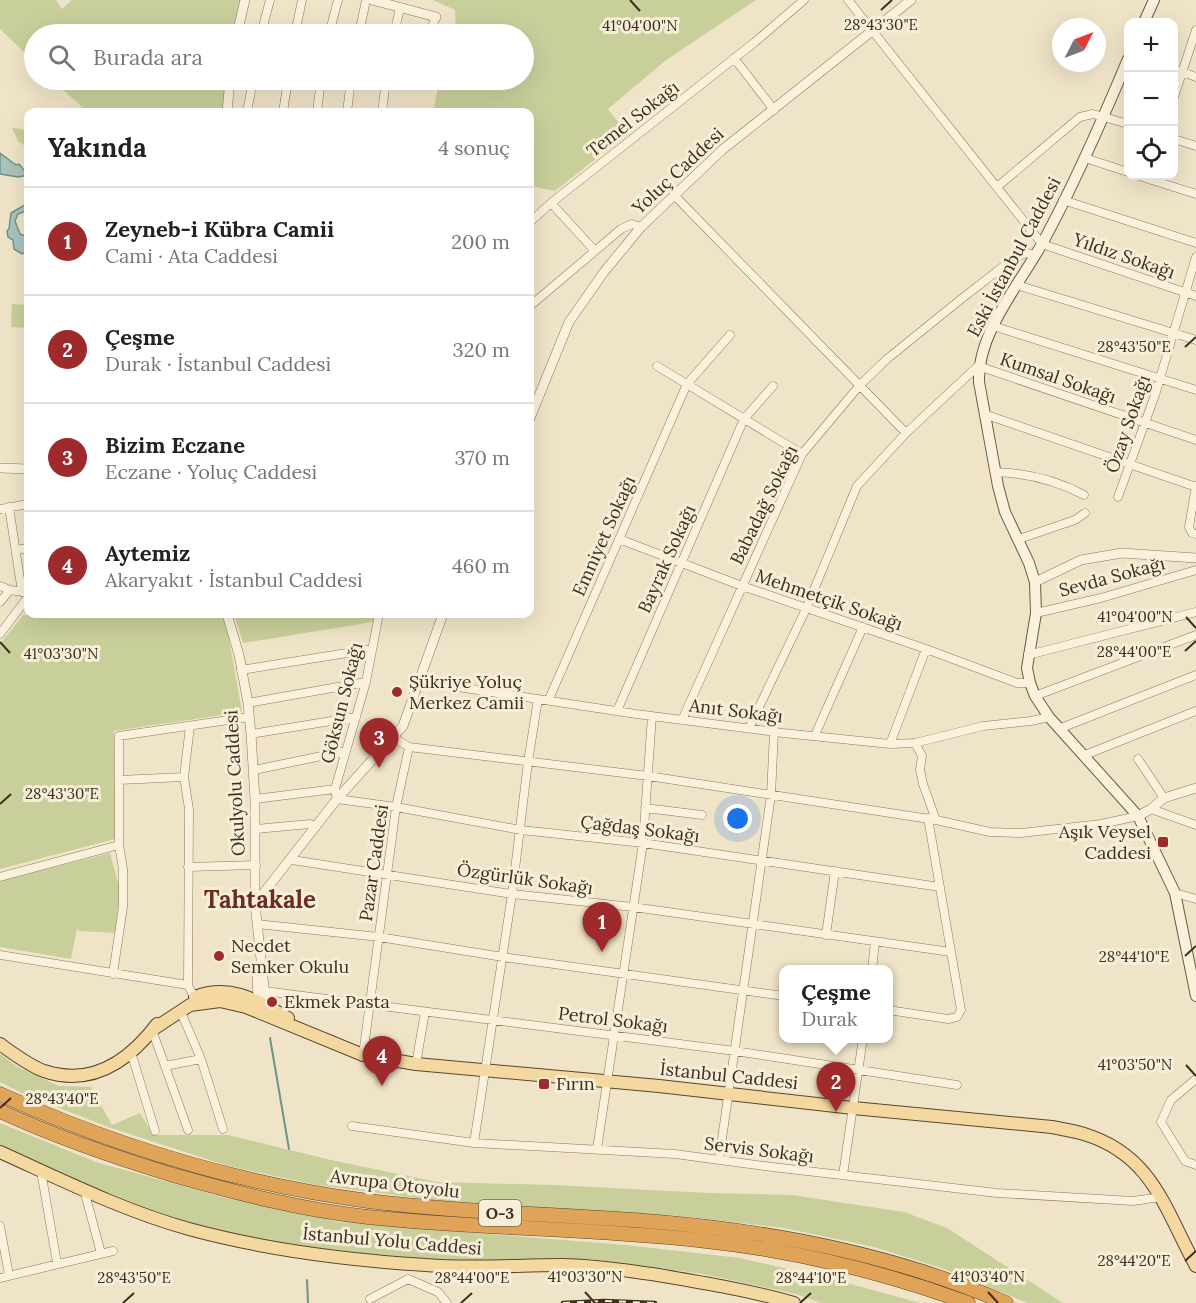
<!DOCTYPE html>
<html lang="tr">
<meta charset="utf-8">
<style>
body{margin:0;font-family:Lora,serif;background:#f6f6f6;color:#222}
.controls{position:absolute;right:18px;top:18px;display:grid;overflow:hidden;border-radius:12px;box-shadow:0 6px 24px #0002}
.controls button{width:54px;height:54px;display:grid;place-items:center;padding:0;border:0;border-bottom:2px solid #e0e0e0;background:#fff;color:#222;font:30px sans-serif}
.compass{position:absolute;left:1052px;top:18px;width:54px;height:54px;border-radius:50%;background:#fff;box-shadow:0 6px 24px #0002;rotate:48deg}
.you{position:absolute;left:738px;top:819px;width:21px;height:21px;margin:-15px;border:4px solid #fff;border-radius:50%;background:#1a73e8;box-shadow:0 0 0 9px #1a73e833}
.badge{display:grid;place-items:center;width:39px;height:39px;border-radius:50%;background:#9e2a2b;color:#fff;font-size:20px;font-weight:700}
.pin{position:absolute;translate:-50% -50px;filter:drop-shadow(0 2px 3px #0008)}
.pin::after{content:'';position:absolute;top:32px;width:21px;height:18px;background:inherit;clip-path:polygon(0 0,100% 0,50% 100%)}
.popup{position:absolute;left:779px;top:965px;width:114px;height:78px;box-sizing:border-box;display:grid;place-content:center;border-radius:12px;background:#fff;filter:drop-shadow(0 2px 4px #0005);font-size:20px;white-space:nowrap;color:#767676}
.popup b{font-size:22px;color:#222}
.popup::after{content:'';position:absolute;left:50%;top:100%;margin-left:-12px;border:12px solid transparent;border-top-color:#fff}
.list{margin:0;padding:0;list-style:none}
h2{display:flex;justify-content:space-between;align-items:center;height:78px;margin:0;padding:0 24px;font-size:26px}
h2 small{font-size:20px;font-weight:400;color:#767676}
.list li{display:grid;grid-template-columns:39px 1fr auto;gap:18px;align-items:center;box-sizing:border-box;height:108px;padding:0 24px;border-top:2px solid #e0e0e0}
.list b{display:block;font-size:22px;white-space:nowrap}
.list p{margin:0;font-size:20px;white-space:nowrap;color:#767676}
.list em{font-size:20px;font-style:normal;color:#767676}
.icon{flex:none;width:33px;height:33px;fill:none;stroke:currentColor;stroke-width:2;stroke-linecap:round;stroke-linejoin:round}
.map{position:relative;flex:none;width:1196px;height:1303px;overflow:hidden}
.search{position:absolute;background:#fff;box-shadow:0 6px 24px #0002;left:24px;top:24px;width:510px;height:66px;display:flex;align-items:center;gap:15px;box-sizing:border-box;padding:0 21px;border-radius:33px;color:#767676;font-size:22px}
.panel{position:absolute;background:#fff;box-shadow:0 6px 24px #0002;left:24px;top:108px;width:510px;height:510px;border-radius:12px}
.map>svg:first-child{display:block}
.green{fill:#c9cf9b}
.water{fill:#a9c4bc;stroke:#6f938a;stroke-width:1.5}
.lines{fill:none;stroke-linecap:round;stroke-linejoin:round}
.stream{stroke:#6f938a;stroke-width:2}
.minor-casing{stroke:#8d765c;stroke-width:9}
.tertiary-casing{stroke:#8d765c;stroke-width:10}
.secondary-casing{stroke:#6f573f;stroke-width:12}
.primary-casing{stroke:#5b4430;stroke-width:14}
.motorway-casing{stroke:#5b4430;stroke-width:15}
.minor{stroke:#faf1dc;stroke-width:8}
.tertiary{stroke:#faf1dc;stroke-width:9}
.secondary{stroke:#faf1dc;stroke-width:10}
.primary{stroke:#f3d9a0;stroke-width:12}
.motorway{stroke:#e0a458;stroke-width:14}
.rail-casing{stroke:#3d2e20;stroke-width:4.5}
.rail{stroke:#f7eed8;stroke-width:2;stroke-dasharray:7;stroke-linecap:butt}
.ticks{fill:none;stroke:#3d2e20;stroke-width:2}
.poi-dot{fill:#9e2a2b;stroke:#f7eed8;stroke-width:2}
.labels{text-anchor:middle;stroke-width:6;stroke-linejoin:round;paint-order:stroke}
.shield{fill:#f7eed8;stroke:#756857;stroke-width:1.5}
.shield-label{font-size:16px;font-weight:bold;fill:#3d2e20}
.street-label{font-size:18px;fill:#3d2e20;stroke:#f7eed8}
.poi-label{font-size:18px;fill:#3d2e20;stroke:#f7eed8;text-anchor:start}
.district-label{font-size:24px;font-weight:bold;fill:#6b2e1e;stroke:#f7eed8}
.ticks-label{font-size:15px;text-anchor:middle;fill:#3d2e20;stroke:#f7eed8;stroke-width:6;stroke-linejoin:round;paint-order:stroke}
</style>
<div class="map">
<svg width="1196" height="1303" viewBox="0 0 1196 1303">
<rect width="100%" height="100%" fill="#f0e4c8"/>
<path class="green" d="M0 0H56L62 9 72 0H241L233 34H34V62L0 29Z
M433 0H756L665 61 608 109 627 134 555 191 530 186V112H433L439 83 452 80H524V34H456L455 10Z
M53 80H227L223 112H87Z
M12 128 22 129 28 134V148L18 141Z
M12 304 28 305V328L11 327Z
M130 614H222L227 628 242 712 114 731 115 839 0 869V644L23 615 112 617Z
M234 614H376L373 622 243 643Z
M110 853 120 890 115 933 80 931 77 929 71 959 0 947V881Z
M0 1054 18 1067 59 1086 91 1087 112 1125 140 1113 153 1135H228L331 1160 437 1182 553 1185 709 1193 792 1195 904 1212 947 1228 1063 1303H1028L944 1269 874 1247 784 1228 682 1216 472 1205 317 1185 228 1166 111 1128 26 1095 0 1082Z
M0 1123 96 1162 218 1196 339 1222 626 1245 740 1258 840 1281 920 1303H821L796 1294 703 1274 590 1259 475 1264 399 1259 281 1245 178 1221 62 1174 0 1145Z"/>
<path class="water" d="M0 153 16 165 19 164 28 175 18 177 0 174Z
M28 203V210L18 214 15 221 20 234 28 237V251L22 254 14 249 13 240 8 237 7 231 9 229 11 213Z"/>
<g class="lines">
<path class="stream" d="M270 1038 289 1149
M307 1280 308 1303"/>
<g class="minor-casing">
<path id="minor" d="M848 0 1042 244 1196 296
M261 34 270 0
M295 34 302 0
M329 34 338 0
M359 34 366 0
M394 34 400 8
M429 34 436 17
M734 58 774 110
M1174 69 1196 77
M1174 97 1196 30
M247 112 253 80
M283 112 288 80
M317 112 321 80
M347 112 351 80
M382 112 386 80
M1174 139 1196 146
M1085 158 1128 172
M1139 176 1196 194
M997 187 1080 117 1093 114 1128 124
M674 195 906 433
M1063 200 1196 243
M551 203 755 42 804 0
M530 222 551 203 595 251
M1017 285 1196 340
M530 306 621 229 632 224 641 227
M993 326 1196 390
M657 366 802 454
M984 414 1196 487
M995 472C1027 473 1056 480 1084 495
M1196 486 1189 527 1192 533 1196 534
M1118 497 1155 395 1196 257
M9 507 22 592
M0 509 28 504
M619 539 742 586 926 649 1017 683H1030
M1019 539 1075 520 1085 513
M16 550 28 548
M0 586 10 590 24 592
M0 602 10 590
M1036 613 1101 598 1196 570
M379 614 366 682 335 789 337 799 396 807 521 830 643 843 940 887
M0 634 28 597
M1028 655 1196 612
M241 670 372 649
M419 681 636 714 783 733 890 744 915 743 983 726 1031 721 1049 717
M1035 696 1196 635
M549 699 687 384 730 335
M248 703 366 682
M617 711 744 419 773 386
M682 720 802 454 860 385 887 359 960 300 1014 258 1026 253 1035 255
M190 726 184 777 189 809 188 985 195 999
M749 728 806 609 857 486 906 433 978 366 1196 440
M1061 728 1196 675
M251 734 356 717
M815 735 863 627
M394 738 409 747 648 776 936 820 990 832 1021 833 1101 824 1138 816
M915 743 922 756 920 770 923 784 936 820
M890 744 926 649
M1085 755 1196 711
M1138 759 1164 798
M254 770 346 751
M119 780 184 777
M255 799 335 789
M645 808 702 815
M1151 809 1196 825
M256 829 310 824 316 827
M292 860 512 894 633 907 951 952
M188 867 256 865
M0 877 119 845
M1175 893 1196 899
M257 924 379 937 503 957 784 996
M826 935 835 871
M0 955 188 985
M872 970 875 942
M113 974 123 907V869L119 845V736L249 717
M264 991 735 1051 957 1085
M180 1010 201 1059 223 1129
M888 1010 948 1019 957 1017 961 1010 928 818
M152 1030 188 1130
M131 1052 155 1131
M363 1055 396 807 409 747
M416 1064 425 1012
M165 1066 201 1059
M1196 1079 1171 1100 1161 1122 1185 1161 1196 1165
M352 1126 474 1143 675 1154 772 1167 997 1193 1133 1201 1161 1197
M474 1143 512 894 528 762 538 699
M597 1149 643 843 652 716
M719 1160 771 795 774 732
M41 1171 57 1263
M843 1175 863 1038
M84 1190 101 1253
M0 1226 9 1275
M0 1278 113 1251
M408 1279 438 1292 447 1303
M370 1299 408 1279"/>
</g>
<g class="tertiary-casing">
<path id="tertiary" d="M372 0 436 17
M237 34 245 0
M227 112 230 80
M530 418 569 322 604 272 641 227 722 150 911 0
M0 468 28 469
M1035 582 1081 560 1122 553 1196 558
M227 614 239 655 248 703 251 734 255 799V904L266 1005
M1138 816 1151 809 1164 798 1196 788
M255 904 337 799 403 726 443 614
M257 975 258 1000"/>
</g>
<g class="secondary-casing">
<path id="secondary" d="M1144 22 1154 0
M1128 59C1102 121 1075 183 1043 242 1020 284 977 333 979 382L998 486 1005 512 1029 563 1035 582 1036 613 1027 668 1030 683 1035 696 1049 717 1138 816 1175 893 1196 996"/>
</g>
<g class="primary-casing">
<path id="primary" d="M195 997C230 983 258 1001 288 1018
M152 1030 190 1005 220 1001 246 1007 363 1055 416 1064 659 1086 853 1108 1052 1127C1063 1129 1074 1131 1084 1134 1153 1155 1165 1210 1196 1266
M0 1044C14 1054 28 1065 44 1071 92 1087 129 1061 157 1024
M0 1152C62 1180 124 1211 189 1229 266 1250 347 1260 426 1265 472 1269 516 1265 562 1265 592 1265 622 1270 652 1274 700 1282 748 1290 794 1303"/>
</g>
<g class="motorway-casing">
<path id="motorway" d="M0 1094C117 1147 240 1184 368 1201 464 1213 561 1214 658 1222 777 1232 896 1255 1006 1303
M0 1111C56 1137 114 1157 173 1175 237 1193 302 1210 368 1217 480 1229 594 1228 706 1241 796 1251 884 1272 968 1303"/>
</g>
<use href="#minor" class="minor"/>
<use href="#tertiary" class="tertiary"/>
<use href="#secondary" class="secondary"/>
<use href="#primary" class="primary"/>
<use href="#motorway" class="motorway"/>
<g class="rail-casing">
<path id="rail" d="M563 1303 604 1301 655 1303"/>
</g>
<use href="#rail" class="rail"/>
</g>
<path class="ticks" d="M630 0 640 11M881 10 892 0M1185 347 1196 337M1186 617 1196 628M0 642 10 653M1185 651 1196 641M0 804 11 794M1185 956 1196 946M1186 1065 1196 1076M0 1108 11 1098M1185 1261 1196 1251M585 1292 595 1303M988 1292 998 1303M123 1303 134 1293M461 1303 472 1293M800 1303 811 1293"/>
<g class="poi-dot">
<circle cx="397" cy="692" r="6"/>
<rect x="1157" y="836" width="12" height="12" rx="3"/>
<circle cx="219" cy="956" r="6"/>
<circle cx="272" cy="1002" r="6"/>
<rect x="538" y="1078" width="12" height="12" rx="3"/>
</g>
<g class="labels">
<rect class="shield" x="479" y="1200" width="42" height="26" rx="4.5"/>
<g class="shield-label">
<text x="500" y="1219">O-3</text>
</g>
<g class="street-label">
<text transform="translate(633 119) rotate(-38)" y="6">Temel Sokağı</text>
<text transform="translate(678 171) rotate(-43)" y="6">Yoluç Caddesi</text>
<text transform="translate(1124 256) rotate(19)" y="6">Yıldız Sokağı</text>
<text transform="translate(1014 257) rotate(-62)" y="6">Eski İstanbul Caddesi</text>
<text transform="translate(1058 378) rotate(19)" y="6">Kumsal Sokağı</text>
<text transform="translate(1128 424) rotate(-71)" y="6">Özay Sokağı</text>
<text transform="translate(764 505) rotate(-64)" y="6">Babadağ Sokağı</text>
<text transform="translate(604 536) rotate(-66)" y="6">Emniyet Sokağı</text>
<text transform="translate(667 559) rotate(-66)" y="6">Bayrak Sokağı</text>
<text transform="translate(1112 577) rotate(-15)" y="6">Sevda Sokağı</text>
<text transform="translate(829 600) rotate(19)" y="6">Mehmetçik Sokağı</text>
<text transform="translate(342 703) rotate(-76)" y="6">Göksun Sokağı</text>
<text transform="translate(736 711) rotate(7)" y="6">Anıt Sokağı</text>
<text transform="translate(235 783) rotate(-93)" y="6">Okulyolu Caddesi</text>
<text transform="translate(640 829) rotate(7)" y="6">Çağdaş Sokağı</text>
<text transform="translate(374 863) rotate(-82)" y="6">Pazar Caddesi</text>
<text transform="translate(525 879) rotate(8)" y="6">Özgürlük Sokağı</text>
<text transform="translate(613 1020) rotate(7)" y="6">Petrol Sokağı</text>
<text transform="translate(729 1076) rotate(6)" y="6">İstanbul Caddesi</text>
<text transform="translate(759 1150) rotate(7)" y="6">Servis Sokağı</text>
<text transform="translate(395 1184) rotate(7)" y="6">Avrupa Otoyolu</text>
<text transform="translate(392 1241) rotate(5)" y="6">İstanbul Yolu Caddesi</text>
</g>
<g class="poi-label">
<text x="409" y="688">Şükriye Yoluç<tspan x="409" dy="21">Merkez Camii</tspan></text>
<text x="1151" y="838" text-anchor="end">Aşık Veysel<tspan x="1151" dy="21">Caddesi</tspan></text>
<text x="231" y="952">Necdet<tspan x="231" dy="21">Semker Okulu</tspan></text>
<text x="284" y="1008">Ekmek Pasta</text>
<text x="556" y="1090">Fırın</text>
</g>
<g class="district-label">
<text x="260" y="908">Tahtakale</text>
</g>
</g>
<g class="ticks-label">
<text x="881" y="30">28°43'30"E</text>
<text x="640" y="31">41°04'00"N</text>
<text x="1134" y="352">28°43'50"E</text>
<text x="1135" y="622">41°04'00"N</text>
<text x="1134" y="657">28°44'00"E</text>
<text x="61" y="659">41°03'30"N</text>
<text x="62" y="799">28°43'30"E</text>
<text x="1134" y="962">28°44'10"E</text>
<text x="1135" y="1070">41°03'50"N</text>
<text x="62" y="1104">28°43'40"E</text>
<text x="1134" y="1266">28°44'20"E</text>
<text x="585" y="1282">41°03'30"N</text>
<text x="988" y="1282">41°03'40"N</text>
<text x="134" y="1283">28°43'50"E</text>
<text x="472" y="1283">28°44'00"E</text>
<text x="811" y="1283">28°44'10"E</text>
</g>
</svg>
<div class="controls">
<button>+</button>
<button>−</button>
<button><svg class="icon" aria-label="locate" viewBox="0 0 24 24"><circle cx="12" cy="12" r="6"/><path d="M12 2v4M12 18v4M2 12h4M18 12h4"/></svg></button>
</div>
<svg class="compass" viewBox="-18 -18 36 36"><path d="M0-13l5 13h-10z" fill="#e53935"/><path d="M0 13l5-13h-10z" fill="#767676"/></svg>
<div class="you"></div>
<div class="pin badge" style="left:602px;top:952px">1</div>
<div class="pin badge" style="left:836px;top:1112px">2</div>
<div class="popup"><b>Çeşme</b>Durak</div>
<div class="pin badge" style="left:379px;top:768px">3</div>
<div class="pin badge" style="left:382px;top:1086px">4</div>
<div class="search"><svg class="icon" aria-label="search" viewBox="0 0 24 24"><circle cx="10" cy="10" r="6"/><path d="M15 15l6 6"/></svg>Burada ara</div>
<section class="panel">
<h2>Yakında<small>4 sonuç</small></h2>
<ul class="list">
<li><span class="badge">1</span><div><b>Zeyneb-i Kübra Camii</b><p>Cami · Ata Caddesi</p></div><em>200 m</em></li>
<li><span class="badge">2</span><div><b>Çeşme</b><p>Durak · İstanbul Caddesi</p></div><em>320 m</em></li>
<li><span class="badge">3</span><div><b>Bizim Eczane</b><p>Eczane · Yoluç Caddesi</p></div><em>370 m</em></li>
<li><span class="badge">4</span><div><b>Aytemiz</b><p>Akaryakıt · İstanbul Caddesi</p></div><em>460 m</em></li>
</ul>
</section>
</div>
